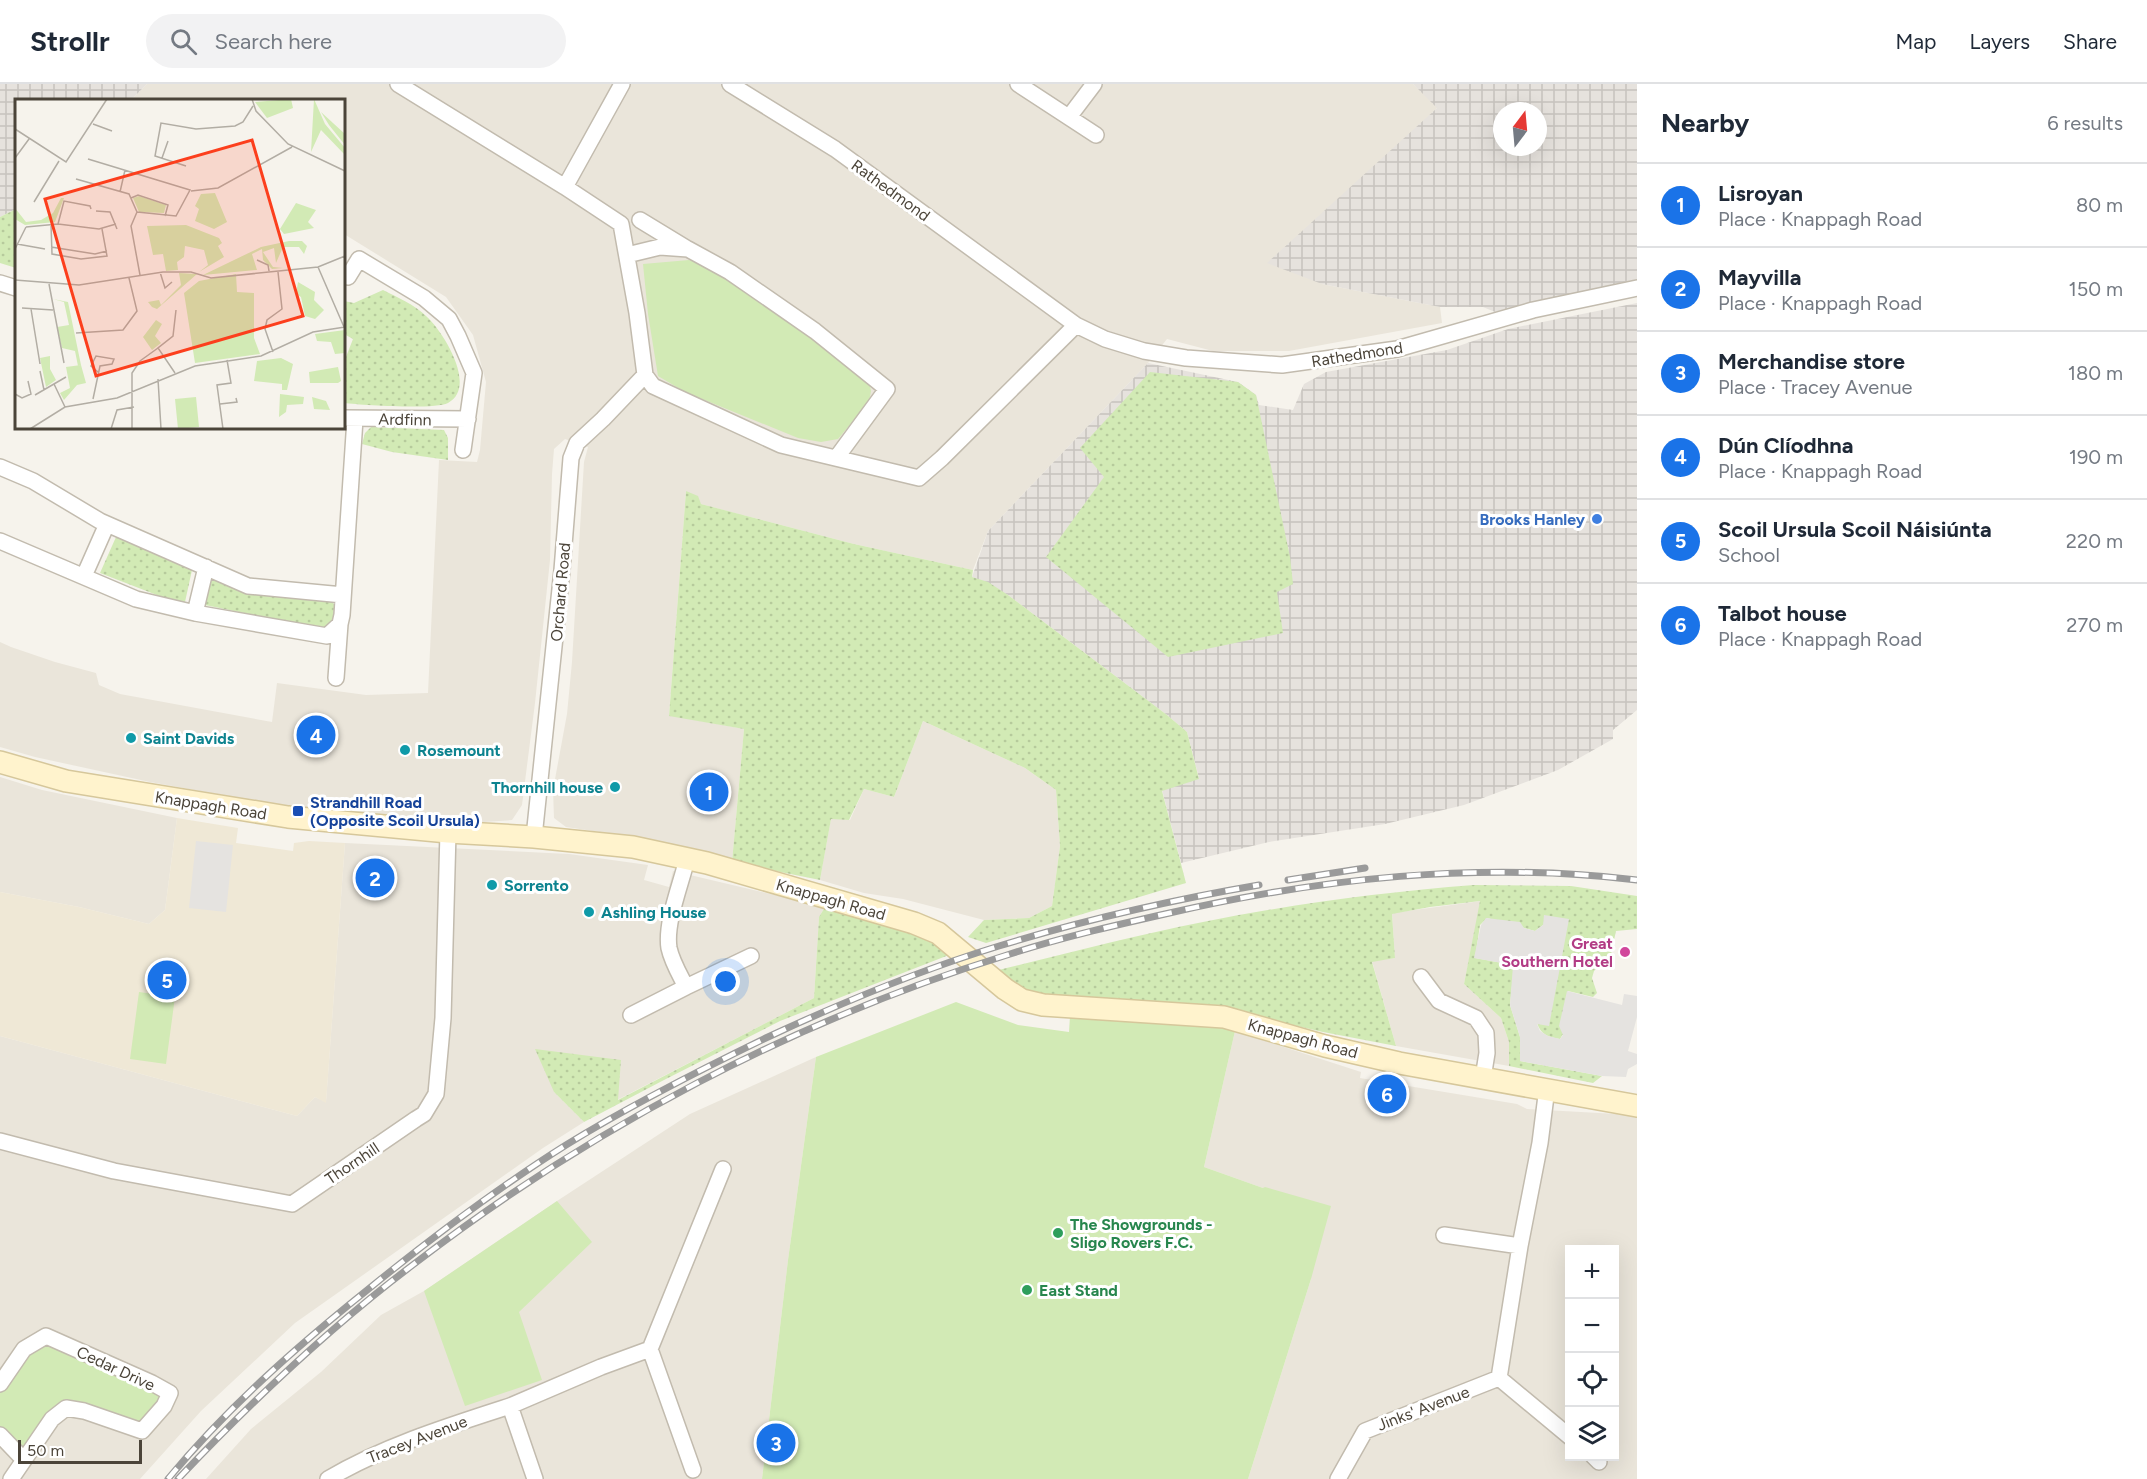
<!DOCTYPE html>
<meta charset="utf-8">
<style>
body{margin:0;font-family:Figtree,sans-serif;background:#f2f2f3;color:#1f2937}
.controls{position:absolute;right:18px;bottom:18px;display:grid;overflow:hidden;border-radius:0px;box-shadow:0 6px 24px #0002}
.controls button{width:54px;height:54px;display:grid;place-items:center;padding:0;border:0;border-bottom:2px solid #e0e1e3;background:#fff;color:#1f2937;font:30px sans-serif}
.compass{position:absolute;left:1493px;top:18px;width:54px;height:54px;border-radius:50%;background:#fff;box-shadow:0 6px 24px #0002;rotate:16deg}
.scale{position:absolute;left:18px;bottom:15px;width:124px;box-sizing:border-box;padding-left:6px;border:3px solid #4b4439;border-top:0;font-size:16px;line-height:21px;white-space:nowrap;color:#4b4439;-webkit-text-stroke:4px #fff;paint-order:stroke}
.you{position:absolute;left:726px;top:898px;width:21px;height:21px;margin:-15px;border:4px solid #fff;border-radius:50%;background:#1a73e8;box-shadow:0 0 0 9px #1a73e833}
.badge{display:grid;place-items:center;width:39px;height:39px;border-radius:50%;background:#1a73e8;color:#fff;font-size:20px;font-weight:700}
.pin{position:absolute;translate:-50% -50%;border:3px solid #fff;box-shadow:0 2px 6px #0006}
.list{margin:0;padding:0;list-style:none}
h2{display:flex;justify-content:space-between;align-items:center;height:78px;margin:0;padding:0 24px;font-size:26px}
h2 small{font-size:20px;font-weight:400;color:#747a83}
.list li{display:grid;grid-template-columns:39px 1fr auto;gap:18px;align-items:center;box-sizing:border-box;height:84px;padding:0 24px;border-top:2px solid #e0e1e3}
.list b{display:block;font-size:22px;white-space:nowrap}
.list p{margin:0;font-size:20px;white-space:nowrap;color:#747a83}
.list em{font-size:20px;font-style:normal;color:#747a83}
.icon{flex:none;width:33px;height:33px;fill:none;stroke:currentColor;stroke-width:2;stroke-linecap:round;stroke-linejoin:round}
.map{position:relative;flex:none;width:1637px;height:1395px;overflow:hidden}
header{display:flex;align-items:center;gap:36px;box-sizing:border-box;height:84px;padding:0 30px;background:#fff;border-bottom:2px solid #e0e1e3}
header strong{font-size:28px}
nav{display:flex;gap:33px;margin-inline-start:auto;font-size:21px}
.search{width:420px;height:54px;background:#f2f2f3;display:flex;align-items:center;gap:15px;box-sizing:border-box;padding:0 21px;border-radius:33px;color:#747a83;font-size:22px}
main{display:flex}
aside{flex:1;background:#fff}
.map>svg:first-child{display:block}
.residential{fill:#eae5da;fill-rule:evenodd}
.industrial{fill:url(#industrial-grid);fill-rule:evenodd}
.education{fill:#efe8d6}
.grass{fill:url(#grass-dots)}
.park{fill:#d2eab5}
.parking{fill:#e5e3e0}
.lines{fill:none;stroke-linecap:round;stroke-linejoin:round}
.street-casing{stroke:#c2bbae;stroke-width:18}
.secondary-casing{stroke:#d6c79b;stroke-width:24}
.street{stroke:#fff;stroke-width:15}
.secondary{stroke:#fff3cd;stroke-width:21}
.rail-casing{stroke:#9a9a9a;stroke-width:7}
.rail{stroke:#fff;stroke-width:4.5;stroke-dasharray:14;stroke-linecap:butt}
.shop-dot{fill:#3f7fe0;stroke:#fff;stroke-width:2}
.culture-dot{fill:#0f9aa8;stroke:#fff;stroke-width:2}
.transit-dot{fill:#1a4fb4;stroke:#fff;stroke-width:2}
.hotel-dot{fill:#d1479c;stroke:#fff;stroke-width:2}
.leisure-dot{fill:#2e9e5b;stroke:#fff;stroke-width:2}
.labels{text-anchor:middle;stroke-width:6;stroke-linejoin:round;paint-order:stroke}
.street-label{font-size:16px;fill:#4b4439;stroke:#fff}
.shop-label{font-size:16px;font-weight:bold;fill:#366cbe;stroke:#fff;text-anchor:end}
.culture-label{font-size:16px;font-weight:bold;fill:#0d838f;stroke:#fff;text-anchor:start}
.transit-label{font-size:16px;font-weight:bold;fill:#164399;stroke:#fff;text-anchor:start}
.hotel-label{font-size:16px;font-weight:bold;fill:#b23c85;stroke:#fff;text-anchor:end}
.leisure-label{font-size:16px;font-weight:bold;fill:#27864d;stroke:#fff;text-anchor:start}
.inset-road{fill:none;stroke:#b2ada4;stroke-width:1.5}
.view{fill:#fc3f1d;fill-opacity:0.15;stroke:#fc3f1d;stroke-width:3}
.inset-edge{fill:none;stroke:#4b4439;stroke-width:3}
</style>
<header>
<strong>Strollr</strong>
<div class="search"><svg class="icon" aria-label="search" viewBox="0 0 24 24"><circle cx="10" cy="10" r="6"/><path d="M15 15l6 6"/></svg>Search here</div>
<nav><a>Map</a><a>Layers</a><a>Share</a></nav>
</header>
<main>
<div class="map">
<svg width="1637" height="1395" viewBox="0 0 1637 1395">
<defs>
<pattern id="industrial-grid" width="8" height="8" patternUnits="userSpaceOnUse" patternTransform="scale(1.5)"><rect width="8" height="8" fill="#e6e2dd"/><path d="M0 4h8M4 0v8" fill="none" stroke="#c7c3be"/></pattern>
<pattern id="grass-dots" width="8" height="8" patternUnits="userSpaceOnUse" patternTransform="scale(1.5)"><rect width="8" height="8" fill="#d2eab5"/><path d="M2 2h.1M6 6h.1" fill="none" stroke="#b6ca9c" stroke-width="1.8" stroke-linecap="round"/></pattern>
</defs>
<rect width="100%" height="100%" fill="#f6f3ec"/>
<path class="residential" d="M147 0H1413L1438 23 1416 45 1322 200 1440 223 1442 239 1289 267H1213L1167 255 1148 279 988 447 973 486 854 460 727 427 701 420 686 407 669 631 744 645 732 778 654 756 566 743 554 734 553 706 567 630 572 578 584 378 588 363 565 355 554 365 552 390 550 476 535 619 522 721 512 736 484 738 343 728 261 718 150 698 35 673 0 663V558L11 563 55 578 96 589 99 601 120 610 272 638 277 599 366 611 428 609 439 376 477 378 480 366 486 298 473 251 446 213 344 150V16H131Z
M923 637 1025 684 1056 706 1060 762 1052 822 1029 834 984 836 903 815 864 809 820 796 831 734 850 736 864 705 894 713Z
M0 693 42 706 177 734 165 826 149 840 79 823 0 808Z
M345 759 569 770 648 781 644 796 669 803 673 787 825 823 819 833 814 914 617 1016 621 976 554 1008 584 1038 543 1064 295 1239 201 1327 140 1395H0V952L297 1032 315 1013 326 1018Z
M1481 817 1464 900 1501 934 1509 958V982L1396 962 1372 877 1395 874 1392 829Z
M1235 947 1361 988 1360 994 1517 1020 1527 1025 1617 1030 1637 1033V1395H1248L1311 1195 1263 1104 1204 1083ZM1570 1166H1614V1372H1570Z
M816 973 788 1176 762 1395H206L251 1345 321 1288 381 1231 424 1207 557 1117 690 1030Z"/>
<path class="industrial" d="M0 0H147L131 16H16V125L0 133Z
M1413 0H1637V195L1495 228 1483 223H1440L1322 200 1267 179 1437 24ZM1502 27H1538V63H1502Z
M1637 219V626L1613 646V655L1558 686 1464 721 1385 740 1269 758 1181 779 1162 706 1199 694 1187 648 1167 631 1008 511 972 493 988 447 1148 279 1238 298 1256 311 1259 321 1293 326 1304 300 1326 288 1447 266 1508 245Z"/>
<path class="education" d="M177 734 238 744 236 759 293 767 294 759 309 757 345 759 326 1019 315 1013 297 1032 0 952V808L79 823 149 840 165 826Z"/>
<path class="grass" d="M16 125V184L0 179V133Z
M383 206C397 213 415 221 426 232 443 247 478 303 448 319 434 326 362 321 344 319V278L353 255 344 250V217L354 219Z
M1150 288 1238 298 1256 311 1290 473 1293 500 1277 508 1283 549 1168 573 1046 473 1104 393 1080 364Z
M371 343 444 346 448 354V376L392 368 362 360 365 349Z
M686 407 698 412 701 420 854 460 973 486 972 493 988 498 1008 511 1167 631 1187 648 1199 695 1162 707 1186 799 986 859 968 853 984 836 1029 834 1052 822 1060 762 1056 706 1025 684 923 637 894 713 864 705 849 736 831 735 820 796 732 778 744 645 669 632Z
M116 453 192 486 185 518 162 513 100 489Z
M212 494 251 509 296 515H329L334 520C334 530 334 543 322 545L205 521Z
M1474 801 1571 802 1637 812V845L1616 847 1609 880 1599 882 1594 887 1592 894 1597 909 1593 913 1568 907 1563 950 1560 955C1548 953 1541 951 1537 939L1549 941 1543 841 1535 847 1487 834 1480 841 1475 874 1514 881 1510 921 1520 953V977L1602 992 1593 999 1509 982V958L1501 934 1464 900 1480 817 1430 823 1392 830 1395 874 1372 878 1396 962 1323 948 1224 925 1045 914 1017 903 995 887C1064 870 1133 852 1203 838 1293 820 1383 808 1474 801Z
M825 823 911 846 954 869 780 937 664 996 584 1038 554 1008 535 965 621 976 618 1016 814 914 819 833Z"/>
<path class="park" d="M689 176C716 186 740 204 764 221 800 245 835 271 869 297L871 307 869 318 838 355 821 358 798 354 685 308 658 292 648 230 643 180Z
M139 908 175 913 166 980 130 975Z
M956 918 1018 941 1069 948 1070 932 1203 940 1235 947 1204 1083 1263 1104 1265 1103 1331 1122 1311 1195 1248 1395H762L788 1176 816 973Z
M557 1117 592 1158 519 1228 542 1296 465 1322 424 1207Z
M47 1259 163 1311 139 1343 63 1321 23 1369 0 1342V1309L29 1268Z"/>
<path class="parking" d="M196 757 233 761 226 828 189 824Z
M1544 831 1569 835 1549 942 1537 940 1540 947 1548 952 1560 955 1563 951 1559 942 1567 907 1622 921 1624 910 1637 912V933L1628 967 1637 970V980L1628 985 1626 993 1602 992 1520 977V953L1510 921 1513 881 1474 874 1481 841 1486 834 1520 838 1524 844 1535 847 1543 841Z"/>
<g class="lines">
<g class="street-casing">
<path id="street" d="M398 0 565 103 621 140 637 229 645 291 653 302 781 361 919 394 942 374 1076 241 835 65 730 0
M1018 0 1096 51
M1069 33 1094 0
M565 103 622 0
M640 136 686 164
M627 171 660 163 688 165 730 188 815 247 887 305 837 373
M348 193 359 175 424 214 449 235 458 252 474 289 463 366
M0 199 16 204
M1076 241 1105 255 1144 267 1186 274 1282 281 1397 265 1533 226 1637 204
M344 334 468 335
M0 383 33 397 100 437 248 502 343 511
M0 457 136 515 195 529 327 552 340 540 342 531 355 335
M84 492 107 440
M195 529 206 483
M336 594 340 540
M534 753 562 486 571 374 577 359 603 335 645 291
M687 775C681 800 665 839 669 864 672 878 680 891 686 903L751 872
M1421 893 1439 917 1476 934 1486 949 1487 969 1483 994
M631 931 686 903
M0 1057 114 1087 292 1120 416 1035 424 1030 436 1010 443 934 448 748
M1444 1151 1520 1162
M650 1265 693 1386
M1499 1294 1570 1353
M0 1300 24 1265 46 1252 152 1299 170 1309 164 1322 142 1347 84 1327 66 1324 52 1335 11 1395
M0 1351 24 1376
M1593 1372 1599 1378
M328 1395C384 1362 448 1342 510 1322
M535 1395 510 1322 601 1283 650 1265 723 1085
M1338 1395 1365 1347 1499 1294 1520 1162 1540 1059 1547 1004"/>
</g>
<g class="secondary-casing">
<path id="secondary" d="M0 678 66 697 288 733 448 748 534 753 633 763 707 779 914 839 938 849 1005 905 1022 916 1043 921 1224 933 1325 962 1399 979 1637 1022"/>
</g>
<use href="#street" class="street"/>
<use href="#secondary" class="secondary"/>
<g class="rail-casing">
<path id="rail" d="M1288 796 1365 784
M168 1395C226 1325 295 1264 366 1207 430 1155 496 1105 566 1061 631 1021 700 986 768 953 843 918 920 886 999 862 1084 836 1171 816 1259 801
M178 1395C251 1318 329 1244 414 1180 591 1044 793 937 1007 871 1059 854 1112 842 1165 830 1321 794 1478 777 1637 796"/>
</g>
<use href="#rail" class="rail"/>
</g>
<circle class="shop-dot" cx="1597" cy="435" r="6"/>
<g class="culture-dot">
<circle cx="131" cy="654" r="6"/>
<circle cx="405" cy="666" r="6"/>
<circle cx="615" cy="703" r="6"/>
<circle cx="492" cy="801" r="6"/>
<circle cx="589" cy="828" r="6"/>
</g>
<rect class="transit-dot" x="292" y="721" width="12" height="12" rx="3"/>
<circle class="hotel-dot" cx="1625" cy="868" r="6"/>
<g class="leisure-dot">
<circle cx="1058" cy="1149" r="6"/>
<circle cx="1027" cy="1206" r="6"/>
</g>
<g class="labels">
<g class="street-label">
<text transform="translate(891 106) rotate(36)" y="6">Rathedmond</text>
<text transform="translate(1357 270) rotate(-9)" y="6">Rathedmond</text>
<text transform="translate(405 335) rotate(1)" y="6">Ardfinn</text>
<text transform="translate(560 508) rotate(-85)" y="6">Orchard Road</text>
<text transform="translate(211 721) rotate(9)" y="6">Knappagh Road</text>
<text transform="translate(831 815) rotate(16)" y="6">Knappagh Road</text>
<text transform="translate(1303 954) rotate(15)" y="6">Knappagh Road</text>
<text transform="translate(352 1079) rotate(-34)" y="6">Thornhill</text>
<text transform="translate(116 1284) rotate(25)" y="6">Cedar Drive</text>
<text transform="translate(1423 1324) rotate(-21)" y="6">Jinks' Avenue</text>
<text transform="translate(417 1355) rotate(-21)" y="6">Tracey Avenue</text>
</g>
<g class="shop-label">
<text x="1585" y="441">Brooks Hanley</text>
</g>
<g class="culture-label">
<text x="143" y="660">Saint Davids</text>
<text x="417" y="672">Rosemount</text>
<text x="603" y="709" text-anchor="end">Thornhill house</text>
<text x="504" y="807">Sorrento</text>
<text x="601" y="834">Ashling House</text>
</g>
<g class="transit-label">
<text x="310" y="724">Strandhill Road<tspan x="310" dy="18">(Opposite Scoil Ursula)</tspan></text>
</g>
<g class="hotel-label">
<text x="1613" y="865">Great<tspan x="1613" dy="18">Southern Hotel</tspan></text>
</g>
<g class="leisure-label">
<text x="1070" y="1146">The Showgrounds -<tspan x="1070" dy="18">Sligo Rovers F.C.</tspan></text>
<text x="1039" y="1212">East Stand</text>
</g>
</g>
<g transform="translate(15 15)">
<rect width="330" height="330" fill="#f6f3ec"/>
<path d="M276 0 278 9 252 19 240 3ZM299 0 310 25 330 49V56L306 31 296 53ZM306 13 330 35V46L314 26ZM200 94 212 123 199 130 180 122 184 110 180 107 186 95ZM46 99H49L40 123 10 126 0 120V109L11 123 26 121 38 114ZM281 104 301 111 293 123 299 129 269 135 265 130ZM171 126 204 139 207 144 203 147 209 158 184 173 193 166 189 151 170 147 169 158 162 163 163 171 151 172 148 155 138 156 132 127ZM274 142H287L292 147 289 155 284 148H268L261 164 259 149 248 153 258 168 268 169 257 170 248 161 247 150 237 155 242 171 188 176 246 148ZM164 174 182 175 142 210 137 208 133 203 144 201 146 206 166 186ZM330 231V254L320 255 316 243 302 242 300 235ZM266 259 278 265 272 291H267V285L239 282 242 262ZM66 266 71 284 62 286 49 301 45 294 55 289 51 268ZM323 268 326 282 323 284H295L294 273ZM265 295 289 298 288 305 272 306 271 313 264 318ZM297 298 311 302 315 311 299 310Z" fill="#d2eab5"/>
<path d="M283 183 300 193 299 201 309 211 300 220 290 217 286 198 281 195Z" fill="#d2eab5"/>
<path d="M124 97 151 106 149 114 124 113 118 99ZM221 175 222 193 239 194V239L245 255 180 264 169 194 184 182ZM38 200 53 203 66 266 63 267 60 252 47 249 42 228 54 226 49 203ZM141 221 147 225 140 237 146 244 137 251 128 238ZM35 257V270L41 281 31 288 25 259ZM181 298 184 328 163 330 160 300Z" fill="#d2eab5"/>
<path class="inset-road" d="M237 0 241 12 273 45 330 72M78 25 97 32M0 30 51 63 92 0M0 59 14 40M147 59 153 42M73 60 175 91 161 117 122 113M171 67 140 57 146 24 181 30 220 27 228 23 238 7M61 80 114 95 122 113M176 92 203 89 277 48M105 93 110 71M116 99 123 96 153 106 150 117M19 103 44 62M81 112 95 113 102 130M122 113 116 127 125 176M36 125 37 155 66 160 92 157 87 130M43 125 49 102 75 107 76 110M11 128 43 125 84 130 101 125M330 143V176M2 145 30 150M36 148 80 155 92 152M0 150 11 128M242 161 253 166 254 172M303 168 329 228M145 173 150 189 157 183M0 181 64 186 148 173H176L196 179 303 168 330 157M34 185 49 264M7 209 38 211M16 210 25 265M61 234 108 231 122 212 114 179M258 253 250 230 252 221 267 210 263 173M25 272 29 291M160 274 143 249 158 237 161 211M143 280 146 330M39 285 50 308M0 295 7 299 16 295 13 282M20 296 51 278M78 300 85 267 97 265 99 260 81 257 76 267 83 273M205 305 222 303 221 299M15 330 50 308 102 299 180 267 246 257 298 233 330 228M96 330 102 311 119 308M117 330V274L125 262 143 249M208 330 202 286 216 284 212 261"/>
<path class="view" d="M237 41 288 217 81 277 30 100Z"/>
<rect width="330" height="330" class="inset-edge"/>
</g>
</svg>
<div class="controls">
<button>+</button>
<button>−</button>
<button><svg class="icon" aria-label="locate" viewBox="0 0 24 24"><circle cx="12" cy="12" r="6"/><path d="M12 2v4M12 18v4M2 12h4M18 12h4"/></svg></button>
<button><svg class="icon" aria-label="layers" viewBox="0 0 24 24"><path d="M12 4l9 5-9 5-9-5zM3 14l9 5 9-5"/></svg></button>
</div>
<svg class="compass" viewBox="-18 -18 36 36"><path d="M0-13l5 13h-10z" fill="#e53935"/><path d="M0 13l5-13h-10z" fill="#747a83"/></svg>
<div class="scale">50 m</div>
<div class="you"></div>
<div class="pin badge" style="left:709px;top:708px">1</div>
<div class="pin badge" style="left:375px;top:794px">2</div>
<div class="pin badge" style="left:776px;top:1359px">3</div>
<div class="pin badge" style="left:316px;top:651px">4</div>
<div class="pin badge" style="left:167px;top:896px">5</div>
<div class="pin badge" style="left:1387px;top:1010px">6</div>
</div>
<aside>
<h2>Nearby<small>6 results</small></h2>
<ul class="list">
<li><span class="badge">1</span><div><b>Lisroyan</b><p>Place · Knappagh Road</p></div><em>80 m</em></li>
<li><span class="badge">2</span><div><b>Mayvilla</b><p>Place · Knappagh Road</p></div><em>150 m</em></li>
<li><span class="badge">3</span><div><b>Merchandise store</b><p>Place · Tracey Avenue</p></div><em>180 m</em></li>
<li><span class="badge">4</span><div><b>Dún Clíodhna</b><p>Place · Knappagh Road</p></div><em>190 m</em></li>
<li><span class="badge">5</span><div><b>Scoil Ursula Scoil Náisiúnta</b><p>School</p></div><em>220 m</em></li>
<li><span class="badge">6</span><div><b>Talbot house</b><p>Place · Knappagh Road</p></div><em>270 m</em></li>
</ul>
</aside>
</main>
